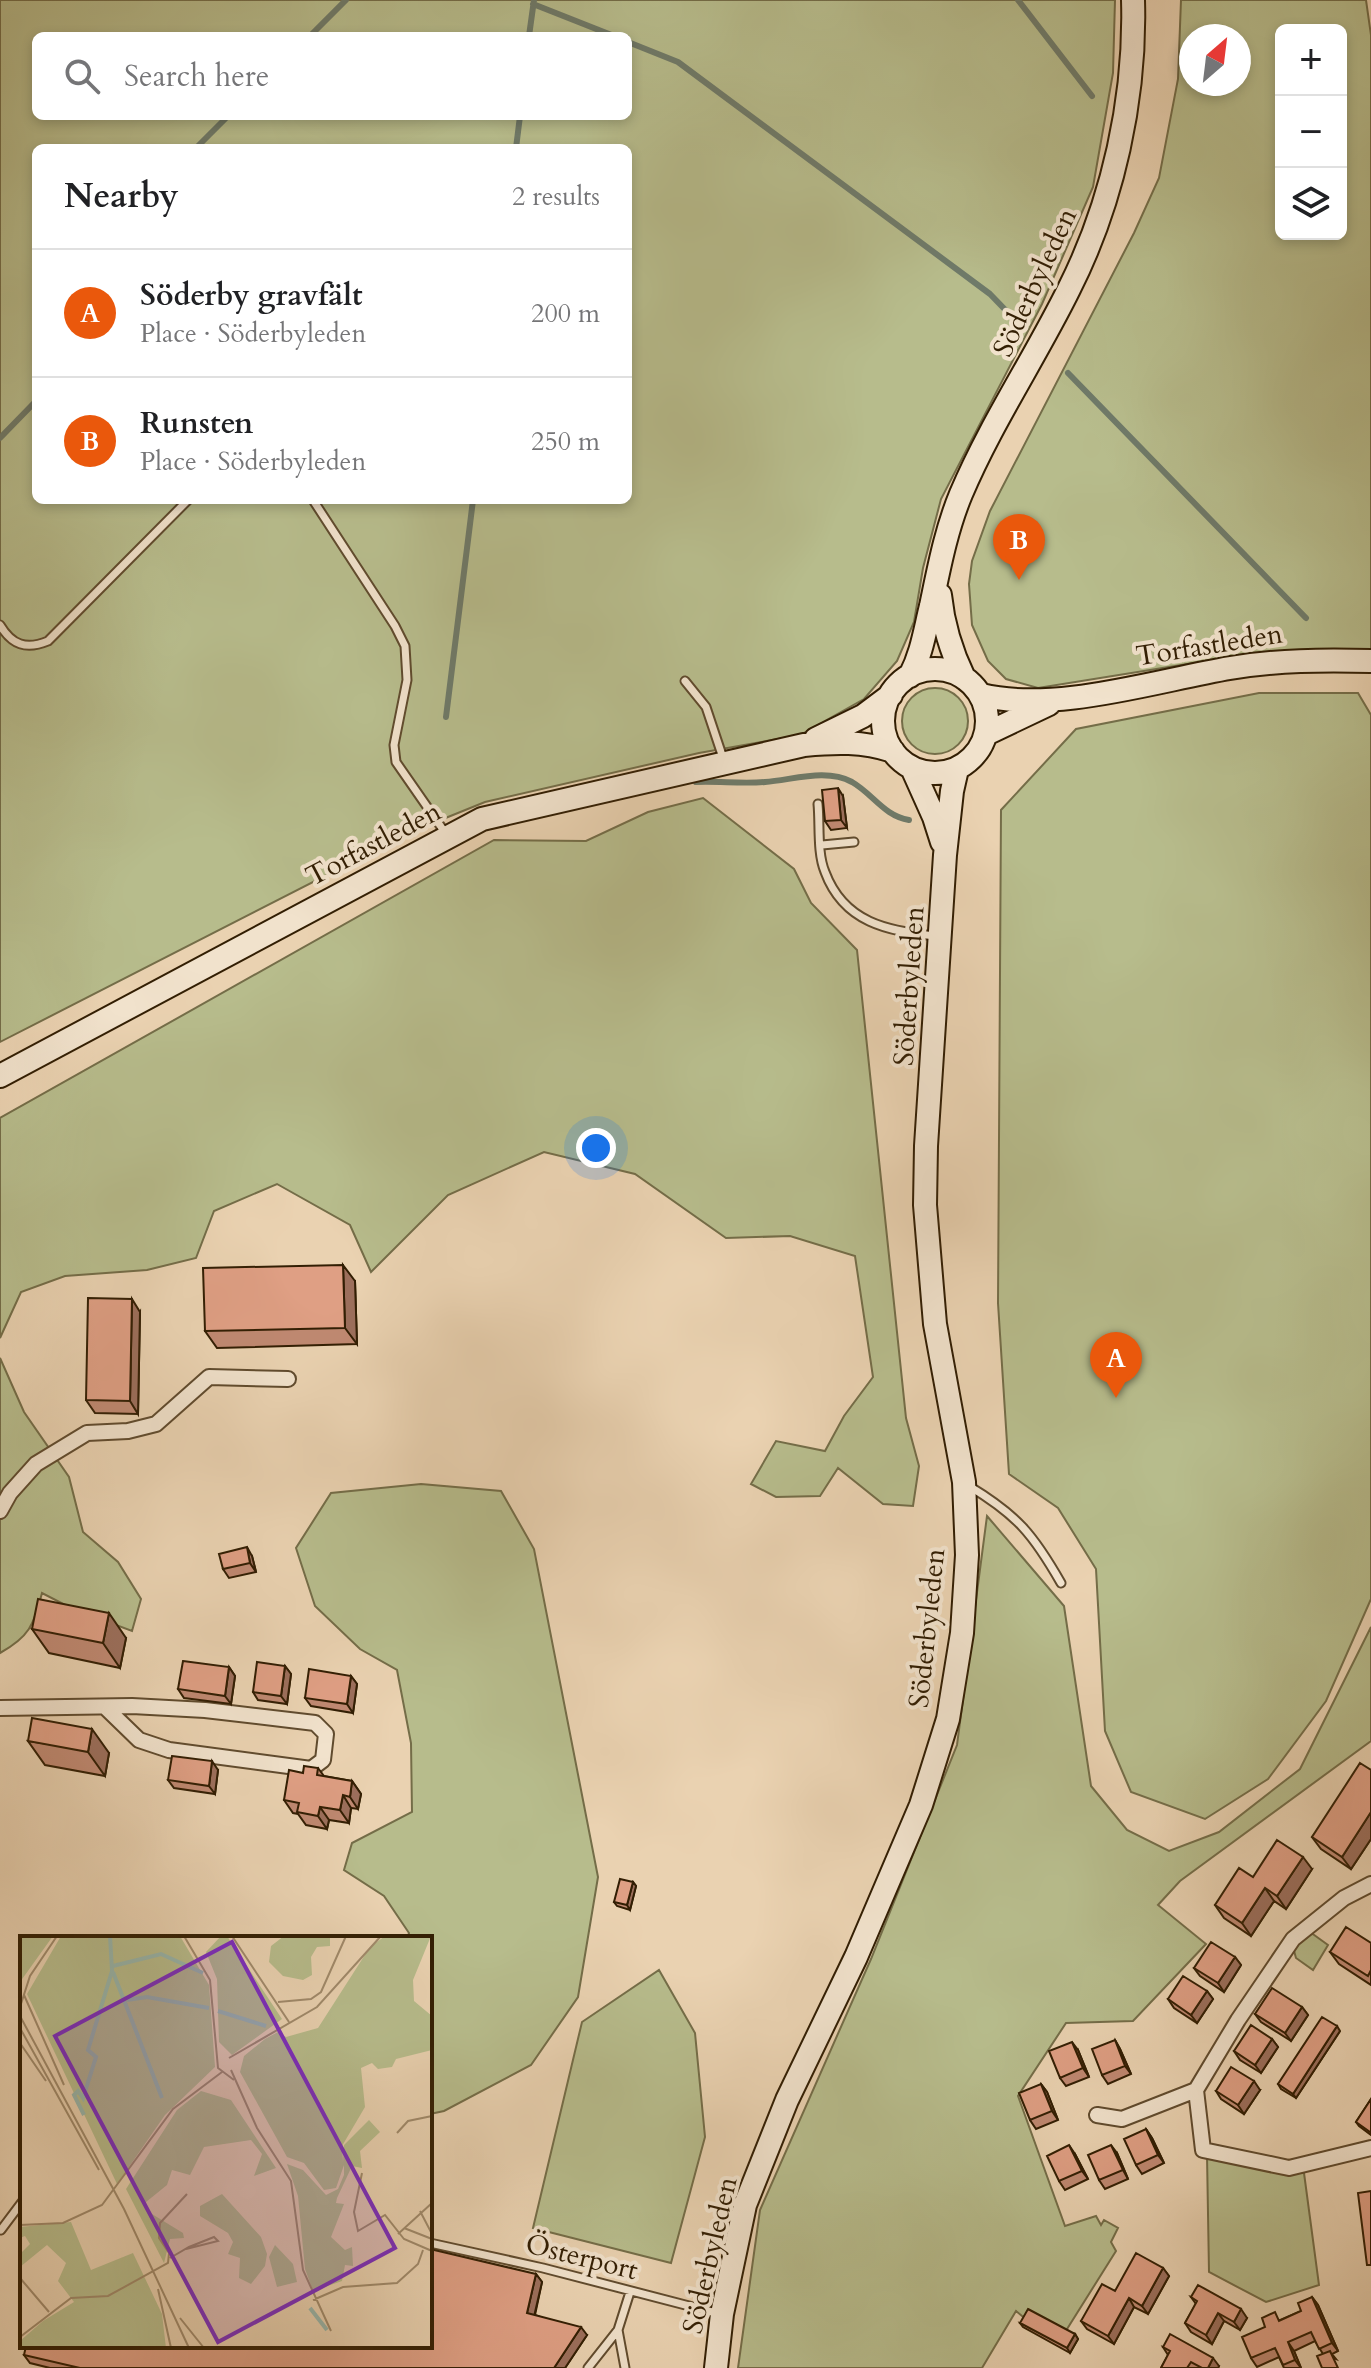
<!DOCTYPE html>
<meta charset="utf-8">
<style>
body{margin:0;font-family:Cardo,serif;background:#f6f6f6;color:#202124}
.controls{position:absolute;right:24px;top:24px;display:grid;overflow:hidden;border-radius:12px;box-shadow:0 4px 12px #0003}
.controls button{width:72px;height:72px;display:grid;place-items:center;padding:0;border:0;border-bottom:2px solid #e0e0e0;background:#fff;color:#202124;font:40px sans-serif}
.compass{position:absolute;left:1179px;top:24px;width:72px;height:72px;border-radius:50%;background:#fff;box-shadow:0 4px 12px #0003;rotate:28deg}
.you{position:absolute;left:596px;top:1148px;width:28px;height:28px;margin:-20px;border:6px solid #fff;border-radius:50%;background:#1a73e8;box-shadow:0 0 0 12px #1a73e833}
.badge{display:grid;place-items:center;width:52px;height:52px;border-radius:50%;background:#ea580c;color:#fff;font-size:26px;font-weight:700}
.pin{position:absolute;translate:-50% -66px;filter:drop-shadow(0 2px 4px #0008)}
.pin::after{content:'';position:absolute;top:42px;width:28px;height:24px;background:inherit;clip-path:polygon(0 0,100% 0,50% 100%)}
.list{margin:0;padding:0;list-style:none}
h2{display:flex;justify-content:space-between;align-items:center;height:104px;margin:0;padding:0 32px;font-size:34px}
h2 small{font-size:26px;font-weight:400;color:#757577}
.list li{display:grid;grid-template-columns:52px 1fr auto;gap:24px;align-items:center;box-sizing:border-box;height:128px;padding:0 32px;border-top:2px solid #e0e0e0}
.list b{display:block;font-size:30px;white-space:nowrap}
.list p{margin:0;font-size:26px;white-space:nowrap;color:#757577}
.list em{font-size:26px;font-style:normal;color:#757577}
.icon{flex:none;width:44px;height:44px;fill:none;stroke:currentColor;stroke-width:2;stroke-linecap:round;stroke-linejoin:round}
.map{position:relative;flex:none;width:1371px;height:2368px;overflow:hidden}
.search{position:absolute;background:#fff;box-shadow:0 4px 12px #0003;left:32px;top:32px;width:600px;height:88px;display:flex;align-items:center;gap:20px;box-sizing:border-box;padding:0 28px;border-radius:12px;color:#757577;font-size:30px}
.panel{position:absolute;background:#fff;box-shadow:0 4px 12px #0003;left:32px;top:144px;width:600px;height:360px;border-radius:12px}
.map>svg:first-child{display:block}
.green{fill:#b7bc8c;stroke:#746d48;stroke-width:2;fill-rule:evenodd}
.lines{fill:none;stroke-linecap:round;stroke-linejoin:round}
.stream{stroke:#6f7a69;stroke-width:6}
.lane-casing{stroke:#604b2e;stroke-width:11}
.street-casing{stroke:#604b2e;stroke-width:18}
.secondary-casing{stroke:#321e03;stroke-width:26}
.lane{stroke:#f1e2cc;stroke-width:7}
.street{stroke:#f1e2cc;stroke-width:14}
.secondary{stroke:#f1e2cc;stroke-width:22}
.wall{fill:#c08972;stroke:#321e03;stroke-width:2}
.shaded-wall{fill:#9c6f5c;stroke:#321e03;stroke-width:2}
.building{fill:#df9f84;stroke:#321e03;stroke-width:2}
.labels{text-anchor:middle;stroke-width:8;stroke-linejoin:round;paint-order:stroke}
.street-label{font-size:28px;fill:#321e03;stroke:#f1e2cc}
.inset-river{fill:none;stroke:#98b7ad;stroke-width:4}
.inset-road{fill:none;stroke:#a08a6b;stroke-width:2}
.view{fill:#7b2cbf;fill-opacity:0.15;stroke:#7b2cbf;stroke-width:4}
.inset-edge{fill:none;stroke:#321e03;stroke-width:4}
</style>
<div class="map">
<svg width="1371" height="2368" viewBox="0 0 1371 2368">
<rect width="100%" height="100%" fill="#ead2b1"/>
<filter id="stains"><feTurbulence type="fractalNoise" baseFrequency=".0025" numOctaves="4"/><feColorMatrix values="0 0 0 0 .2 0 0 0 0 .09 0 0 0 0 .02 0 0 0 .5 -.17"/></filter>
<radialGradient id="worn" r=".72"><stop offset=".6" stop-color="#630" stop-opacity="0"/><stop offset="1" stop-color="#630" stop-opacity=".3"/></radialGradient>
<path class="green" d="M0 0H1115L1113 73 1093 187 1042 304 941 499 923 568 914 622 897 661 864 699 800 735 699 753 485 802 411 832 0 1042ZM36 36H628V116H36ZM36 148H628V500H36Z
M1181 0H1366L1371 35V649L1231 657 1038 688 1006 679 988 661 972 625 969 584 972 561 990 511 1134 233 1159 178 1178 79ZM1281 30H1341V234H1281ZM1191 36H1239V84H1191Z
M902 721a33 33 0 1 1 66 0a33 33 0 1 1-66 0Z
M1259 693H1358L1371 715V1599L1326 1701 1268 1779 1205 1819 1131 1792 1105 1731 1096 1569 1058 1508 1009 1474 998 1303 1001 810 1076 729Z
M703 798 794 869 811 903 857 950 906 1418 919 1466 913 1506 883 1504 838 1468 820 1496 776 1497 751 1484 776 1441 825 1451 844 1416 873 1377 855 1256 790 1236 726 1238 635 1174 544 1152 448 1195 371 1272 350 1225 277 1184 214 1211 196 1258 147 1270 65 1276 21 1292 0 1338V1118L494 840 586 841 648 812Z
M0 1358 24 1412 69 1477 83 1532 118 1562 141 1599 132 1631 73 1609 42 1593C34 1625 29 1637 0 1653Z
M421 1484 501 1491 534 1549 598 1877 578 1997 531 2065 444 2111 430 2114V1938H407L409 1933 384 1896 344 1870 352 1843 412 1812 411 1743 397 1670 360 1649 315 1606 296 1548 331 1493Z
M987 1516 1064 1606 1091 1786 1127 1830 1169 1851 1219 1832 1300 1769 1371 1627V1741L1180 1881 1158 1905 1206 1944 1133 2021 1066 2023 1018 2096 1065 2226 1096 2216 1101 2225 1104 2220 1118 2228 1111 2242 1116 2251 1057 2345 1016 2311 982 2368H738L760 2210 871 1959 957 1745Z
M1310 1932 1328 1945 1313 1970 1296 1958 1293 1947Z
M659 1970 695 2033 705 2137 671 2263 533 2228 582 2022Z
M1207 2155 1267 2168 1304 2173 1319 2285 1266 2302 1209 2272Z"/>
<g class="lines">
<path class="stream" d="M1018 0 1092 96
M533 4 614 36
M310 36 346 0
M529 36 534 0
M628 42 678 62 990 294 1017 322
M196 148 228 116
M516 148 520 116
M1068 373 1306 618
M0 438 36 401
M446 717 473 500
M696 782C719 781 742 784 765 782 793 780 826 768 852 782 873 794 884 816 909 820"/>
<g class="lane-casing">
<path id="lane" d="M313 500 395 626 405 646 407 680 394 745 396 762 446 834
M0 625C12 645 26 650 48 641L188 500
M685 681 706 707 724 761
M818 804C820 825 817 853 825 872 844 923 888 931 935 936
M822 845 854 842
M969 1486C1017 1515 1033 1534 1061 1583
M1 2230 22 2202
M430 2243 543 2268 720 2314
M618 2330 625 2368
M588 2368 618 2330 630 2292"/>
</g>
<g class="street-casing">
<path id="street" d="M0 1511 10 1493 36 1464 87 1433 128 1431 156 1424 209 1377 288 1379
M0 1708 132 1706 205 1710 315 1723 326 1734 323 1760 311 1769 169 1750 139 1740 105 1707
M1371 1884 1344 1898 1293 1939 1238 2020 1196 2090 1203 2150 1289 2168 1371 2148
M1097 2115 1122 2119 1196 2090"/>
</g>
<g class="secondary-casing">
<path id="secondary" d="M940 595C943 625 951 651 964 678
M883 721a52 52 0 1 1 104 0a52 52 0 1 1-104 0Z
M910 676C922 653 925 630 931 606 939 568 946 530 961 494 991 423 1035 358 1069 289 1113 202 1136 98 1133 0
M981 695C1055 713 1154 681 1230 668 1277 660 1323 660 1371 661
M986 734 1049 704
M816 739 863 716 891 695
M912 768 934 817 942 842
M0 1076 482 819 804 745C836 742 862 741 893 751
M716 2368 722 2314 745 2205 787 2100 856 1957 921 1805 948 1719 962 1633 967 1555 964 1482 935 1324 925 1205 926 1146 945 855 952 791 957 769"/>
</g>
<use href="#lane" class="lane"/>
<use href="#street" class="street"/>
<use href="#secondary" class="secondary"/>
</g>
<path class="wall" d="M843 796 847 828 831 830 825 821Z
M355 1281 357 1344 217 1348 205 1331Z
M140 1312 138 1414 95 1413 86 1400Z
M252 1556 256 1572 229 1578 223 1569Z
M32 1629 126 1638 120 1668 49 1653Z
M285 1666 291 1674 287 1704 258 1700 253 1692Z
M229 1667 235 1676 231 1704 184 1698 178 1689Z
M351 1676 357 1684 353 1713 311 1706 305 1698Z
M28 1741 109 1753 105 1776 45 1765Z
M318 1768 324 1776 352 1781 361 1794 358 1809 351 1808 349 1823 329 1820 327 1829 306 1825 298 1814 293 1813 284 1800Z
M218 1770 215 1794 174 1788 168 1780Z
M1371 1770V1839L1351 1869 1321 1849 1312 1837Z
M1312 1869 1286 1909 1274 1901 1251 1936 1224 1918 1215 1905 1253 1877Z
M633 1882 636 1886 630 1910 617 1906 614 1902Z
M1371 1943V1985L1339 1964 1330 1952Z
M1235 1957 1241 1965 1224 1992 1200 1976 1194 1968Z
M1207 1991 1213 1999 1197 2023 1174 2008 1168 1999Z
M1302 2007 1308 2015 1291 2041 1261 2022 1255 2014Z
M1340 2031 1296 2098 1281 2089 1278 2084Z
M1272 2039 1278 2047 1261 2073 1240 2060 1234 2051Z
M1115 2040 1120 2049 1131 2074 1108 2084 1102 2075Z
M1078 2050 1089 2077 1066 2086 1060 2078Z
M1041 2084 1047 2092 1058 2120 1036 2129 1030 2120Z
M1260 2090 1244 2114 1221 2099 1216 2091Z
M1371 2099V2135L1359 2126 1356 2122Z
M1146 2129 1152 2138 1164 2163 1142 2174 1136 2165Z
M1117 2153 1128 2179 1105 2189 1099 2180Z
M1075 2154 1088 2179 1065 2190 1059 2181Z
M1163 2268 1169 2276 1148 2314 1134 2307 1114 2344 1087 2329 1081 2321 1115 2291Z
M536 2274 542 2282 535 2315 587 2335 565 2368H50L30 2363 24 2355Z
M1191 2297 1247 2318 1240 2330 1224 2321 1212 2344 1191 2332 1185 2323 1196 2304Z
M1312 2297 1318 2305 1338 2351 1332 2354 1336 2359 1323 2354 1315 2341 1294 2351 1301 2368H1284L1279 2357 1257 2367 1251 2358 1280 2320 1301 2311Z
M1020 2323 1075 2334 1078 2339 1070 2353 1023 2327Z
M1163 2347 1219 2366 1218 2368H1161L1168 2355Z"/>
<path class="shaded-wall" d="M838 788 843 796 847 828 841 820Z
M343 1265 355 1281 357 1344 345 1328Z
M132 1299 140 1312 138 1414 130 1401Z
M247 1547 252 1556 256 1572 250 1563Z
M109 1613 126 1638 120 1668 103 1643Z
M285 1666 291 1674 287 1704 281 1696Z
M229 1667 235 1676 231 1704 225 1696Z
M351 1676 357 1684 353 1713 347 1704Z
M92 1729 109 1753 105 1776 88 1752Z
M212 1761 218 1770 215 1794 209 1786Z
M352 1781 361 1794 358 1809 350 1797Z
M343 1795 351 1808 349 1823 340 1810Z
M320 1807 329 1820 327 1829 318 1816Z
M1371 1812V1839L1351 1869 1342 1857Z
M1303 1857 1312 1869 1286 1909 1277 1896Z
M633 1882 636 1886 630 1910 627 1905Z
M1265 1888 1274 1901 1251 1936 1242 1923Z
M1235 1957 1241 1965 1224 1992 1218 1983Z
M1207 1991 1213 1999 1197 2023 1191 2015Z
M1302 2007 1308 2015 1291 2041 1285 2033Z
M1337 2026 1340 2031 1296 2098 1293 2094Z
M1272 2039 1278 2047 1261 2073 1255 2065Z
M1115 2040 1120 2049 1131 2074 1125 2066Z
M1072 2042 1078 2050 1089 2077 1083 2068Z
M1254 2081 1260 2090 1244 2114 1238 2105Z
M1041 2084 1047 2092 1058 2120 1052 2111Z
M1146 2129 1152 2138 1164 2163 1158 2155Z
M1069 2145 1075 2154 1088 2179 1082 2171Z
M1111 2145 1117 2153 1128 2179 1123 2170Z
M1163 2268 1169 2276 1148 2314 1142 2306Z
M536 2274 542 2282 533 2321 527 2313Z
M1312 2297 1318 2305 1338 2351 1332 2343Z
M1129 2298 1134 2307 1114 2344 1108 2336Z
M1241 2309 1247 2318 1240 2330 1234 2322Z
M1218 2313 1224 2321 1212 2344 1206 2335Z
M581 2327 587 2335 565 2368H554Z
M1075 2334 1078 2339 1070 2353 1067 2348Z
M1288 2342 1294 2351 1301 2368 1295 2360Z
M1213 2358 1219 2366 1218 2368H1208Z"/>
<path class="building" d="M838 788 841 820 825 821 822 790Z
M343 1265 345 1328 205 1331 203 1268Z
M88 1298 132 1299 130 1401 86 1400Z
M247 1547 250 1563 223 1569 219 1554Z
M38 1599 109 1613 103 1643 32 1629Z
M183 1661 229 1667 225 1696 178 1689Z
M257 1662 285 1666 281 1696 253 1692Z
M309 1669 351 1676 347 1704 305 1698Z
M32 1718 92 1729 88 1752 28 1741Z
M172 1756 212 1761 209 1786 168 1780Z
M1360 1763 1371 1770V1812L1342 1857 1312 1837Z
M304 1766 318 1768 317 1775 352 1781 350 1797 343 1795 340 1810 320 1807 318 1816 297 1812 299 1803 284 1800 289 1770 303 1773Z
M1277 1840 1303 1857 1277 1896 1265 1888 1242 1923 1215 1905 1239 1868 1253 1877Z
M620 1879 633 1882 627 1905 614 1902Z
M1346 1927 1371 1943V1970L1368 1976 1330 1952Z
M1211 1942 1235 1957 1218 1983 1194 1968Z
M1183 1976 1207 1991 1191 2015 1168 1999Z
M1272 1988 1302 2007 1285 2033 1255 2014Z
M1322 2017 1337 2026 1293 2094 1278 2084Z
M1251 2025 1272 2039 1255 2065 1234 2051Z
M1115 2040 1125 2066 1102 2075 1092 2049Z
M1072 2042 1083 2068 1060 2078 1049 2051Z
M1231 2067 1254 2081 1238 2105 1216 2091Z
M1041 2084 1052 2111 1030 2120 1019 2093Z
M1371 2099V2131L1370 2132 1356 2122Z
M1146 2129 1158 2155 1136 2165 1124 2139Z
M1069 2145 1082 2171 1059 2181 1047 2156Z
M1111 2145 1123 2170 1099 2180 1088 2155Z
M1371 2191V2265H1367L1358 2193Z
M430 2249 536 2274 527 2313 581 2327 554 2368H80L24 2355 26 2346H430Z
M1136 2253 1163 2268 1142 2306 1129 2298 1108 2336 1081 2321 1102 2284 1115 2291Z
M1198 2285 1241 2309 1234 2322 1218 2313 1206 2335 1185 2323 1197 2301 1191 2297Z
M1312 2297 1332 2343 1319 2349 1311 2332 1288 2342 1295 2360 1283 2365 1275 2348 1251 2358 1242 2337 1265 2327 1262 2318 1275 2312 1279 2321 1301 2311 1298 2303Z
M1028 2309 1075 2334 1067 2348 1020 2323Z
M1170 2334 1213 2358 1208 2368H1202L1191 2362 1187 2368H1161L1170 2351 1163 2347Z
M1330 2351 1338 2368H1322L1317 2356Z"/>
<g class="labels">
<g class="street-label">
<text transform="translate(1034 282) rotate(-65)" y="10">Söderbyleden</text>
<text transform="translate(1209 644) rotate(-9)" y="10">Torfastleden</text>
<text transform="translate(373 843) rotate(-28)" y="10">Torfastleden</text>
<text transform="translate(908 986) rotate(-86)" y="10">Söderbyleden</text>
<text transform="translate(926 1628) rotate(-84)" y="10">Söderbyleden</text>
<text transform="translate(709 2255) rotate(-77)" y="10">Söderbyleden</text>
<text transform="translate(582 2256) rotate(14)" y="10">Österport</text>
</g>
</g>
<g transform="translate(20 1936)">
<rect width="412" height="412" fill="#ead2b1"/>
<path d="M0 0H33L0 46ZM41 0H160L189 49 195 131 145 179 97 248 7 58ZM201 0H207L262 83 212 119 199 106 197 43 186 16ZM264 0 310 1V10L297 11 291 21 292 39 283 44 263 40 249 26 251 10ZM365 0H411L393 44 394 65 412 80V114L376 123 372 131 358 133 352 127 341 132 345 171 322 210 323 226 324 209 349 184 360 196 340 215 342 232 332 230 317 262 316 267 324 268 311 301 325 314 332 311 333 330 325 329 322 345 293 355 285 333 278 260 267 228 283 234 306 259 318 253 324 239V229L316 252 304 254 284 227 267 221 220 136 224 120 245 103 258 96 266 101 298 92 350 11ZM181 155 211 164 256 232 234 240 242 218 231 204 184 211 170 239 152 234 147 249 126 266 127 275 163 297 164 302 150 303 144 327 106 253 157 174ZM202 258 241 301 247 318 245 330 231 348 219 342 220 322 208 318 213 306 208 297 180 280V270ZM51 286 71 334 113 317 142 378 146 412H2L0 405 23 385 54 366 38 345 46 327 27 309 0 331V318L10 308 5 300 0 302V291ZM255 309 273 328 277 346 257 351 249 321Z" fill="#b7bc8c"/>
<path class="inset-river" d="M93 30 141 18 183 37M93 36 142 162M107 64 127 61 189 72M198 75 246 90M64 179 54 159 58 155 63 162 76 121 68 114 92 35 90 0M290 372 307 394"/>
<path class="inset-road" d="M164 0 190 44 198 132 214 144M212 0 269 86M4 59 44 149M258 66 291 63 301 56 326 0M0 71 10 40 37 0M0 80 104 273 169 412M0 92 79 234M0 107 26 145M209 122 297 71 361 0M211 134 237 192 271 245 283 334 311 395M377 197 388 185 412 180M342 237 334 276 338 295 365 279 384 303 412 315M400 275 412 298M0 289 43 287 82 269 153 173 202 136M384 292 412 303M378 298 412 267M150 322 169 311 194 301 198 305 166 313M0 342 29 376M138 353 151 412M293 364 323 351 377 347 398 328 403 314M160 382 184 412M0 401 51 362 88 360 148 327 149 317 139 302 140 287 167 258"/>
<path class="view" d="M212 6 375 312 198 406 35 100Z"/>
<rect width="412" height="412" class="inset-edge"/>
</g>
<rect width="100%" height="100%" filter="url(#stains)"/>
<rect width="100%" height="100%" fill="url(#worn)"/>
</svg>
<div class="controls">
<button>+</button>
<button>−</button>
<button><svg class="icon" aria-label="layers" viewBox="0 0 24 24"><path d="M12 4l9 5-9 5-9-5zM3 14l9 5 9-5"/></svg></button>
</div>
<svg class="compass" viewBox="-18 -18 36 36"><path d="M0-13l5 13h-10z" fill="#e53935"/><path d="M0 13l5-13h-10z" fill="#757577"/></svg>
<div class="you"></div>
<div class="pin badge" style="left:1116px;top:1398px">A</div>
<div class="pin badge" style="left:1019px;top:580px">B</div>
<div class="search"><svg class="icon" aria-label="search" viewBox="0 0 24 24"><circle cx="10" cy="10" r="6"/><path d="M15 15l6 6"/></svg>Search here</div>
<section class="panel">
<h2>Nearby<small>2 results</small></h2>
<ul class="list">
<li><span class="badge">A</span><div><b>Söderby gravfält</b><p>Place · Söderbyleden</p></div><em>200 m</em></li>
<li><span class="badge">B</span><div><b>Runsten</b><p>Place · Söderbyleden</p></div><em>250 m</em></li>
</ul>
</section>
</div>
